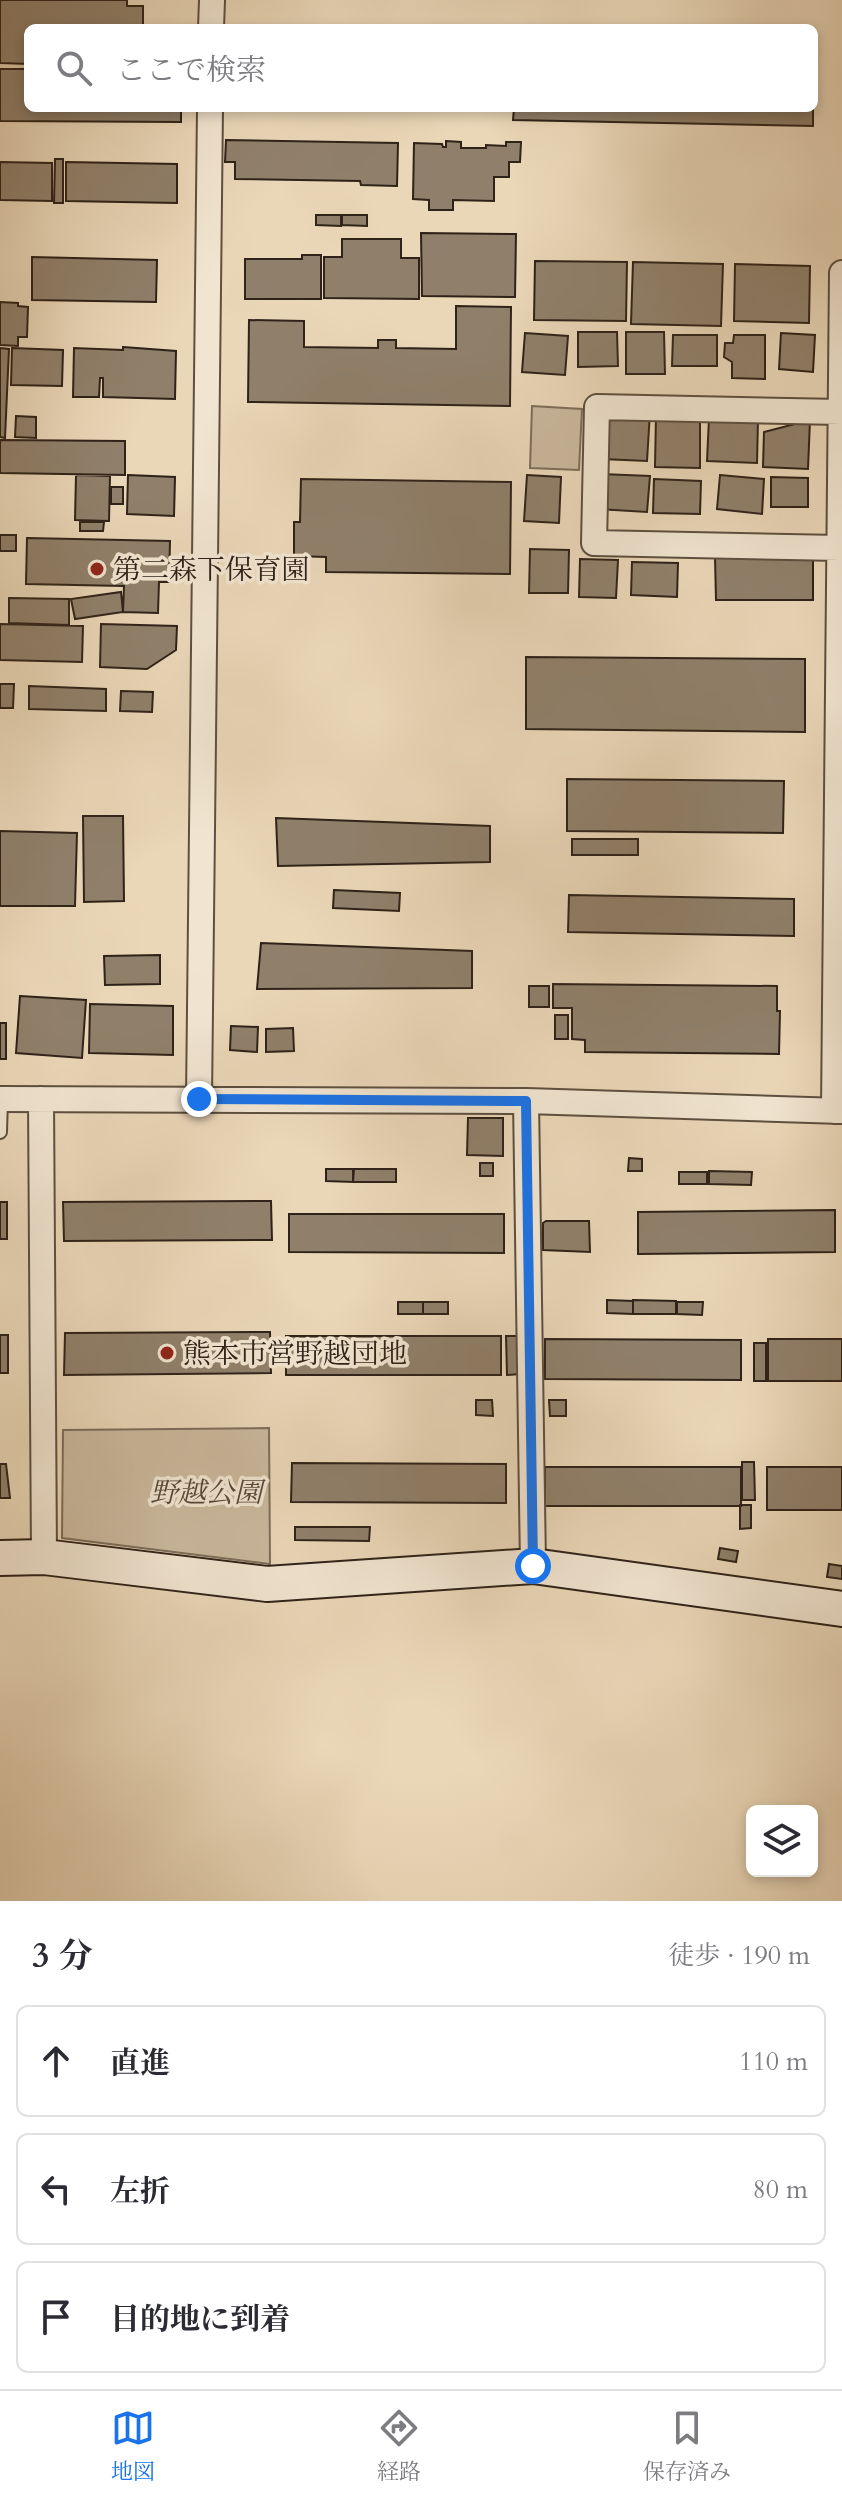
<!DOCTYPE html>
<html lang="ja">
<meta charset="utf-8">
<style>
body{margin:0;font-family:Cardo,"Noto Serif JP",serif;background:#f2f2f3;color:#2b2b33}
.controls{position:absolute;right:24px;bottom:24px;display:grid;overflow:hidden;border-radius:12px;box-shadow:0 4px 12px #0003}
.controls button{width:72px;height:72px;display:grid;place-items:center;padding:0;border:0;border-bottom:2px solid #e1e1e2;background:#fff;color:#2b2b33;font:40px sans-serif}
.stop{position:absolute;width:24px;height:24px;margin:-18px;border:6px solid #1a73e8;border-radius:50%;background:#fff}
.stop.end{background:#1a73e8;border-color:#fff;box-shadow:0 2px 8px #0008}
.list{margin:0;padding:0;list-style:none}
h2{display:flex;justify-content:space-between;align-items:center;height:104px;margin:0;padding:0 32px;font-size:34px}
h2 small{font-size:26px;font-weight:400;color:#7c7c81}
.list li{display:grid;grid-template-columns:52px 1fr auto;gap:24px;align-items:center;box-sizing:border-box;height:112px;margin:0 16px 16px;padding:0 16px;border:2px solid #e1e1e2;border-radius:12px}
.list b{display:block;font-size:30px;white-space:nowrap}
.list em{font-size:26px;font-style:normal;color:#7c7c81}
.icon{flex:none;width:44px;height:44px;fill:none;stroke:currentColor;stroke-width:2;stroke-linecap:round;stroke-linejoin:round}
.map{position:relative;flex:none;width:842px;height:1901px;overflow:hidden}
.search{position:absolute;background:#fff;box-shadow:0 4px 12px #0003;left:24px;right:24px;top:24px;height:88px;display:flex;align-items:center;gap:20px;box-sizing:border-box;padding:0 28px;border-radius:12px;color:#7c7c81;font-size:30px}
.sheet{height:488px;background:#fff}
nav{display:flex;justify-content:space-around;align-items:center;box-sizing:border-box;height:112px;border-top:2px solid #e1e1e2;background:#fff;font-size:22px;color:#7c7c81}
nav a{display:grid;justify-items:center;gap:4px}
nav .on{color:#1a73e8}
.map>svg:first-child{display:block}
.green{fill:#cab89d;stroke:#7c6d5a;stroke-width:2}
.building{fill:#90806b;stroke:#2f2218;stroke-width:2}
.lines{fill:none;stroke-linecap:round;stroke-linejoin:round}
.lane-casing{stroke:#5e4f40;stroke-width:16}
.street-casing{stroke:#5e4f40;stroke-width:28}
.secondary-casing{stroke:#2f2218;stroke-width:38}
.lane{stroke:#f1e5d1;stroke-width:12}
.street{stroke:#f1e5d1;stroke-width:24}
.secondary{stroke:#f1e5d1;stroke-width:34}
.route{stroke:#1a73e8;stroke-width:10}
.poi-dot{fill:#8f2418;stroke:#f1e5d1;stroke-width:3}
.labels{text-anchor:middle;stroke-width:7;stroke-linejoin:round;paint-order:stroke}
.poi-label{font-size:28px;fill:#2f2218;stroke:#f1e5d1;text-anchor:start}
.park-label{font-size:28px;font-style:italic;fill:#564839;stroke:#f1e5d1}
</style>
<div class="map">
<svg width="842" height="1901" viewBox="0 0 842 1901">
<rect width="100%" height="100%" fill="#ead7b8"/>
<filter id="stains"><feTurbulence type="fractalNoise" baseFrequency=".0025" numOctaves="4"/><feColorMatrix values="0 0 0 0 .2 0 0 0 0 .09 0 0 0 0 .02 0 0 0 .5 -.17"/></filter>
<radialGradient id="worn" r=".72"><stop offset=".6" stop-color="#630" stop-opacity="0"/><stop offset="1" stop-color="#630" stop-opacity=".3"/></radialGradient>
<path class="green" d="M532 406 582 409 579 470 530 468Z
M269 1428 270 1564 62 1538 63 1430Z"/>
<path class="building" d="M0 0H127V6H143V28H28V64L0 63Z
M0 69H28V108H181V122L0 121Z
M514 108H813V126L513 120Z
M226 140 398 143 397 186 361 185 360 181 235 179V162H225Z
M446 141 461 142V148H486V145L506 146V142H521L520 162H509V177H494V201L453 200V210H429V200L413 199 414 143 442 144 443 147H446Z
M55 159H63V203H54Z
M0 162 52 163V201L0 200Z
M66 162 177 164V203L66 201Z
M316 215H341V226L316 225Z
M342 215H367V226L342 225Z
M421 233 516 234 515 297 422 296Z
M342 239H401V258H419V299L324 298V257H342Z
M302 255H321V299H245V259H302Z
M32 257 157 260 156 302 32 300Z
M535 261 627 262 626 321 534 320Z
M633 262 723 264 721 326 631 324Z
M735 264 810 266 809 323 734 321Z
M0 302 18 303V306L28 307 27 337H18V346L0 345Z
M456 306 511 307 510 406 248 402 249 320 304 321V347L378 348V340H396V348L456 349Z
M578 332H617L618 366 578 367Z
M626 332H664L665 374H626Z
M525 333 568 336 565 375 522 372Z
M781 333 815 335 813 372 779 369Z
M673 335H717V366H672Z
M734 335H765V379L732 378V362L724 357 725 343H733Z
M123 347 176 351 175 399 103 397V378H100L99 397H73L74 348 123 350Z
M0 348 9 349 5 438 0 437Z
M12 348 63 350 62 386 11 385Z
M602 410 650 412 647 461 602 459Z
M656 415H700V468L655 467Z
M16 416 36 417V438L15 437Z
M709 418 758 419 757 463 707 461Z
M810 420 808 469 763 467 764 432Z
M0 440 125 441V475L0 473Z
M601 474 650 476 647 512 598 509Z
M76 475 110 476 109 521 75 520Z
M128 475 175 477 174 516 127 514Z
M527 475 561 477 559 523 524 521Z
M720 475 764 479 762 514 717 509Z
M771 477 808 478V507H771Z
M301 479 511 482 510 574 326 572V557L294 556V522H300Z
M654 479 701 481 700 514 653 513Z
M111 487H123V504H111Z
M80 522H104L103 531H80Z
M0 535H16V551H0Z
M27 538 170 541 169 582H159L158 613 123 612 124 586 26 584Z
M530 549 569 550 568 593H529Z
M813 556V600H716L715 557Z
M580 559 618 560 616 598 579 597Z
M632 562 678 563 677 597 631 595Z
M121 592 123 612 75 619 71 599Z
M9 598 69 599V625L9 623Z
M0 624 83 626 82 662 0 660Z
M101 624 177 626 176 650 147 669 100 667Z
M526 657 805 659V732L526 729Z
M0 684H14L13 708H0Z
M29 686 106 689V711L29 709Z
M121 691 153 692 152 712 120 711Z
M567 779 784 781 783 833 567 831Z
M83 816H123L124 901 84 902Z
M276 818 490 826V862L278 866Z
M0 831 77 833 75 906H0Z
M572 839H638V855H572Z
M334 890 400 893 399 911 333 908Z
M569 895 794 899V936L568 932Z
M261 943 472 951V988L257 989Z
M160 955V984L105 985 104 956Z
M553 984 777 986V1011H780L779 1054 585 1052V1040L572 1039V1008H553Z
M529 986H549V1007H529Z
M20 996 86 1000 82 1058 16 1053Z
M90 1004 173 1006V1055L89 1053Z
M555 1015H568V1039H555Z
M0 1023H6V1059H0Z
M231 1026 258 1027 257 1052 230 1050Z
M293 1028 294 1051 266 1052V1029Z
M468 1118H503V1156L467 1155Z
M629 1158 642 1159V1171H628Z
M480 1163H493V1176H480Z
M326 1169H353V1182L326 1181Z
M354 1169H396V1182H353Z
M709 1171 752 1172 751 1185 709 1184Z
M679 1172H707V1184H679Z
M271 1201 272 1240 64 1241 63 1202Z
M0 1202H7V1239H0Z
M835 1210V1252L638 1254V1212Z
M289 1214H504V1253L289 1252Z
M546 1221H589L590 1252 543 1250V1223Z
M607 1300 633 1301V1314L607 1313Z
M633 1300 676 1301V1314H633Z
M398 1302H423V1314H398Z
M423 1302H448V1314H423Z
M677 1302H703L702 1315 677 1314Z
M270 1332 271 1373 64 1375 65 1333Z
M0 1335H8V1373H0Z
M286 1336H501V1375H286Z
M506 1336H519V1374L507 1375Z
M545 1339 741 1340V1380L545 1379Z
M768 1339H842V1381H768Z
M754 1343H766V1381H754Z
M476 1400H492L493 1416 476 1415Z
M549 1400H566V1416H550Z
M742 1462H754L755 1500H742Z
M292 1463 506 1464V1503L291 1502Z
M0 1464H6L10 1498H0Z
M545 1467H741V1506H545Z
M767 1467H842V1510H767Z
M740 1505H751V1528L740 1529Z
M295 1527H370L369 1541 295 1540Z
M720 1548 738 1551 736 1562 718 1559Z
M829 1564 842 1566V1579L827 1577Z"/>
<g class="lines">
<g class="lane-casing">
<path id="lane" d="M0 1132 1 1099"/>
</g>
<g class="street-casing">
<path id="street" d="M211 28 212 0
M839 548 594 543 597 407 841 412
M0 1099 526 1101 842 1111
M41 1099 44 1557
M199 1099 210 108
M526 1101 533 1566
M834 1111 842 273"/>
</g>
<g class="secondary-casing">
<path id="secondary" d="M0 1558 44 1557 267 1584 533 1566 842 1609"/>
</g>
<use href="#lane" class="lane"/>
<use href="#street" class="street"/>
<use href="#secondary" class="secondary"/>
</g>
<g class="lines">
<path class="route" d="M199 1099 526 1101 533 1566"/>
</g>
<g class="poi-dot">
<circle cx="97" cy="569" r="8"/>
<circle cx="167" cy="1353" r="8"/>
</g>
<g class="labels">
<g class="poi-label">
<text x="113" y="579">第二森下保育園</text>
<text x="183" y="1363">熊本市営野越団地</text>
</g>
<g class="park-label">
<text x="206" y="1502">野越公園</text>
</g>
</g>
<rect width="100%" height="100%" filter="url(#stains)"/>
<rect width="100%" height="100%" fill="url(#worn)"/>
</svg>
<div class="controls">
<button><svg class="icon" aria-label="layers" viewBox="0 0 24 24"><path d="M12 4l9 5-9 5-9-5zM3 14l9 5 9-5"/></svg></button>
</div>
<div class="stop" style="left:533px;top:1566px"></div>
<div class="stop end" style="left:199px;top:1099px"></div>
<div class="search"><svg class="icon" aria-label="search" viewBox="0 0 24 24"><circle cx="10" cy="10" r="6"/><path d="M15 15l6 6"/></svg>ここで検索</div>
</div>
<section class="sheet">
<h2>3 分<small>徒歩 · 190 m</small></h2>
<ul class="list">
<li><svg class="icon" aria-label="ahead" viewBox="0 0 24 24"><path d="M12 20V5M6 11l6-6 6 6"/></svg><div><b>直進</b></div><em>110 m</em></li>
<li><svg class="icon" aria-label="left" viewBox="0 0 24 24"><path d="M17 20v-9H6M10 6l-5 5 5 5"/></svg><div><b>左折</b></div><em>80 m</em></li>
<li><svg class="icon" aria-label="arrive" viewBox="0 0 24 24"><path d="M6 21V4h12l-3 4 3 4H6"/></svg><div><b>目的地に到着</b></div></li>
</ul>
</section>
<nav>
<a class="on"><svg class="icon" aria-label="map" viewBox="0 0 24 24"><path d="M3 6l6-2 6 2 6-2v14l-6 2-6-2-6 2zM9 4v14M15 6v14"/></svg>地図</a>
<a><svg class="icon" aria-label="directions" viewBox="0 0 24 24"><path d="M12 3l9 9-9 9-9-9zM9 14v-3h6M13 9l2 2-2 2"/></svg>経路</a>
<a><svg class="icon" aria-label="saved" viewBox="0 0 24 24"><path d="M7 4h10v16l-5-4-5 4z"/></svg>保存済み</a>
</nav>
